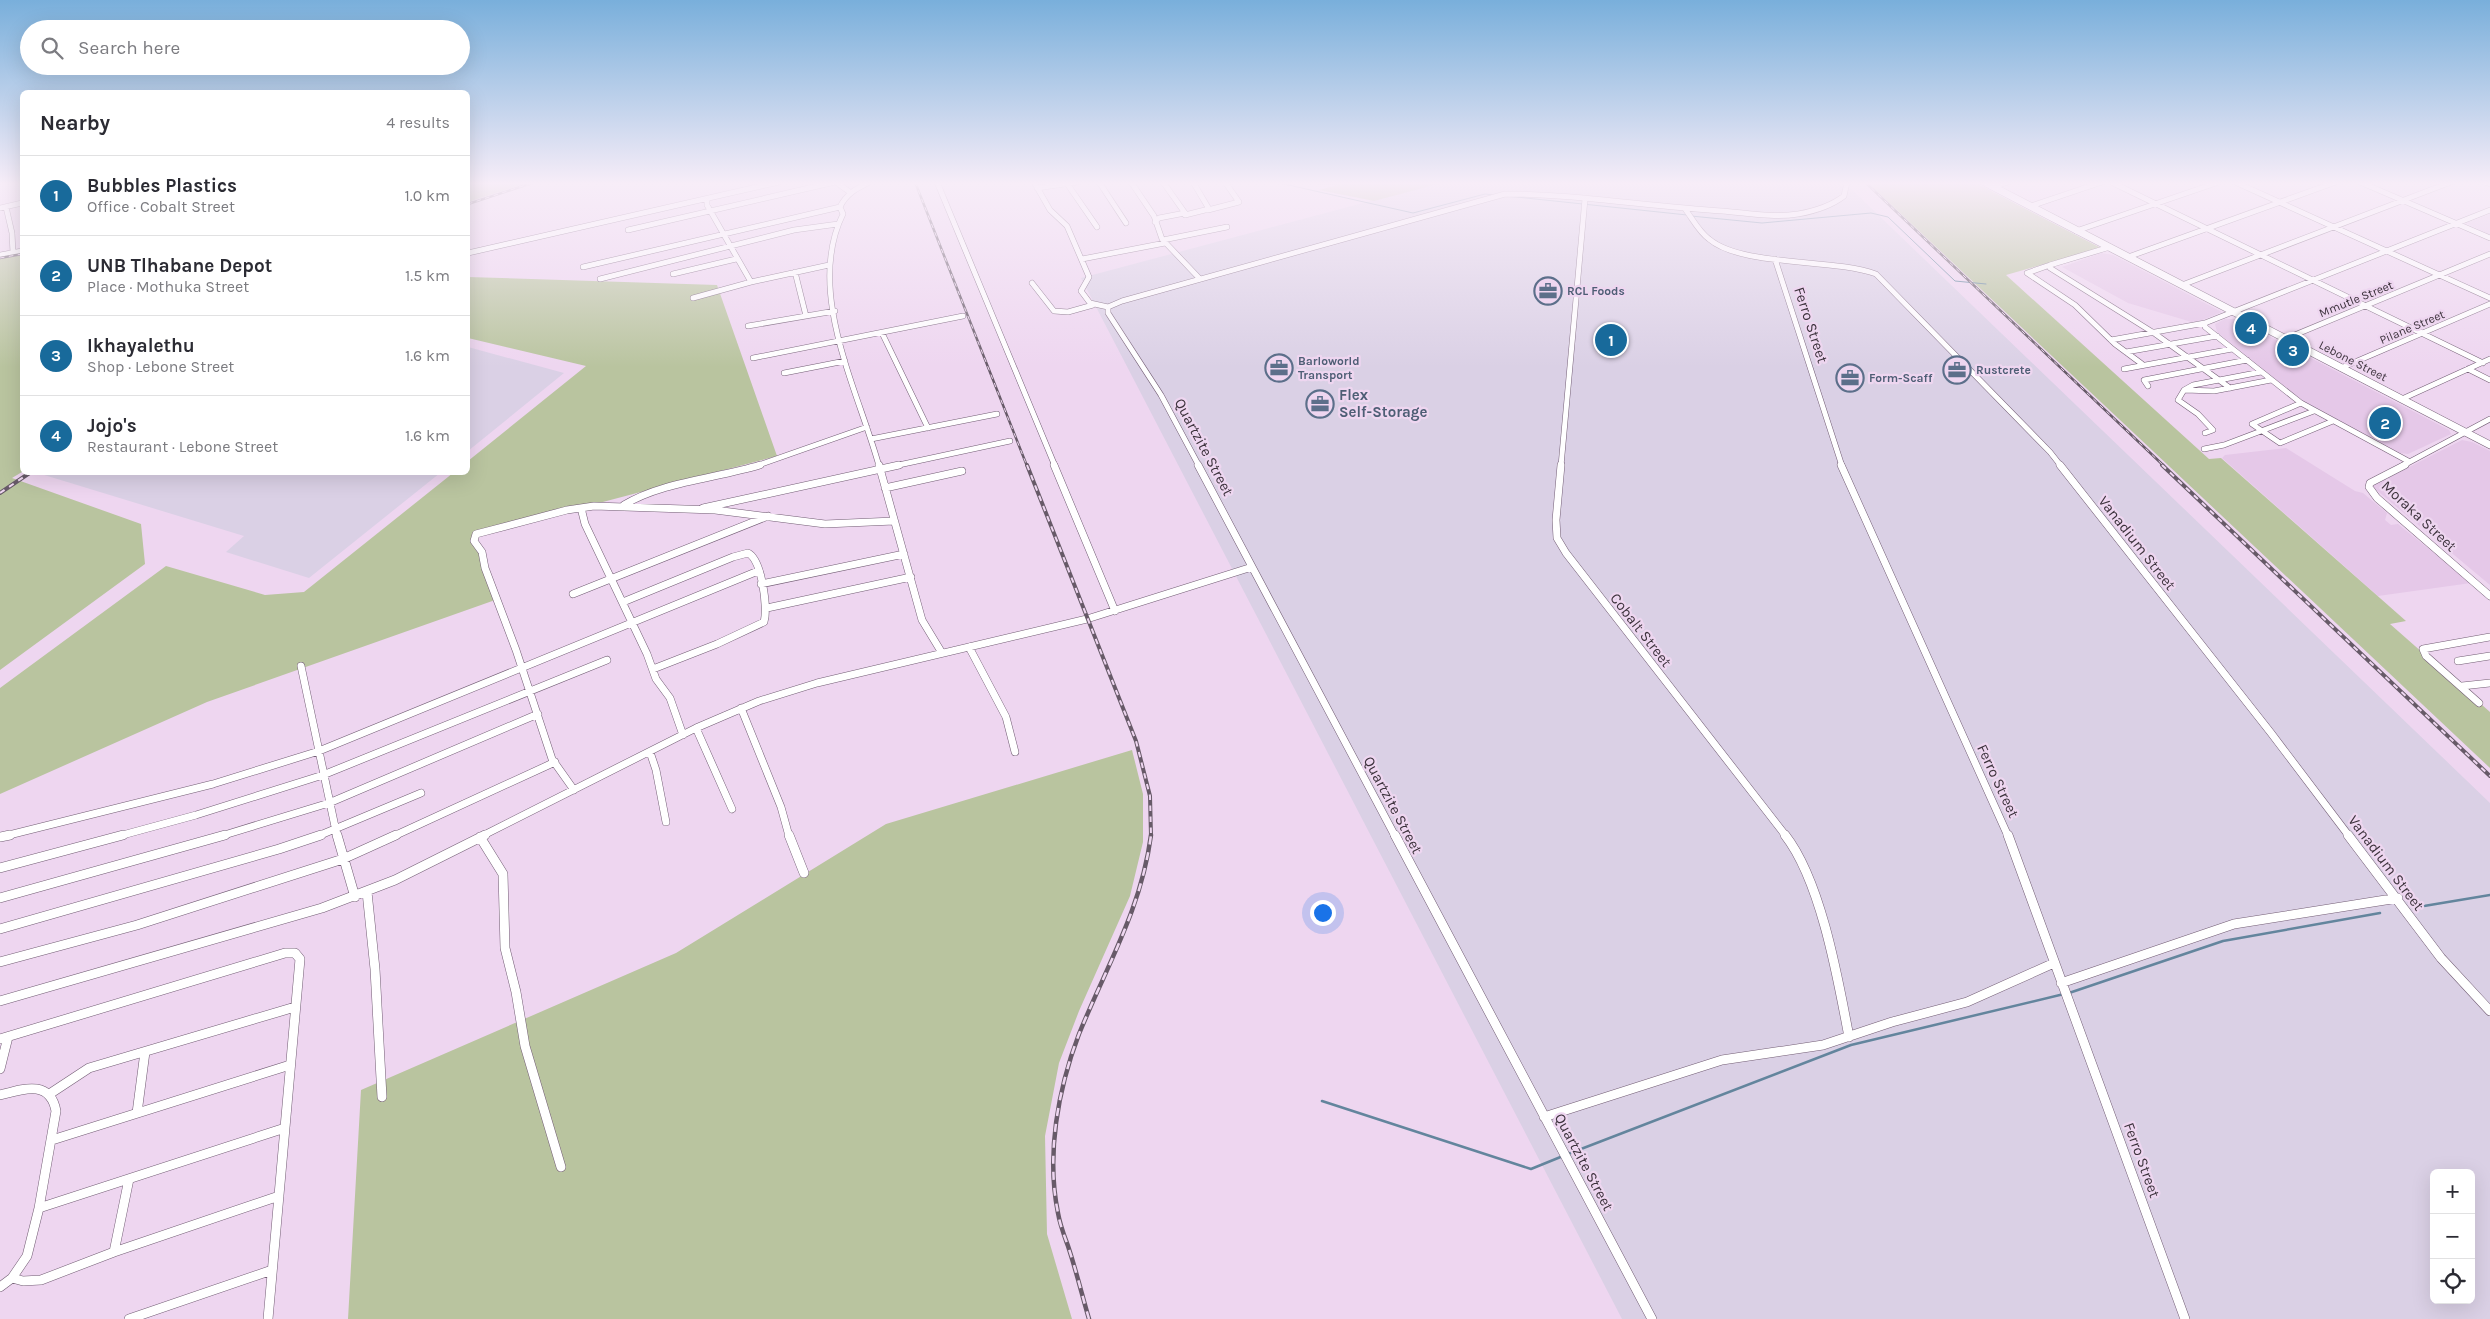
<!DOCTYPE html>
<meta charset="utf-8">
<style>
body{margin:0;font-family:Karla,sans-serif;background:#f7f7f7;color:#2b2b33}
.controls{position:absolute;right:15px;bottom:15px;display:grid;overflow:hidden;border-radius:8px;box-shadow:0 5px 20px #0002}
.controls button{width:45px;height:45px;display:grid;place-items:center;padding:0;border:0;border-bottom:1px solid #e1e1e2;background:#fff;color:#2b2b33;font:25px sans-serif}
.you{position:absolute;left:1322px;top:912px;width:18px;height:18px;margin:-12px;border:4px solid #fff;border-radius:50%;background:#1a73e8;box-shadow:0 0 0 8px #1a73e833}
.badge{display:grid;place-items:center;width:32px;height:32px;border-radius:50%;background:#186a9b;color:#fff;font-size:16px;font-weight:700}
.pin{position:absolute;translate:-50% -50%;border:2px solid #fff;box-shadow:0 1px 5px #0006}
.list{margin:0;padding:0;list-style:none}
h2{display:flex;justify-content:space-between;align-items:center;height:65px;margin:0;padding:0 20px;font-size:21px}
h2 small{font-size:16px;font-weight:400;color:#7c7c81}
.list li{display:grid;grid-template-columns:32px 1fr auto;gap:15px;align-items:center;box-sizing:border-box;height:80px;padding:0 20px;border-top:1px solid #e1e1e2}
.list b{display:block;font-size:19px;white-space:nowrap}
.list p{margin:0;font-size:16px;white-space:nowrap;color:#7c7c81}
.list em{font-size:16px;font-style:normal;color:#7c7c81}
.icon{flex:none;width:28px;height:28px;fill:none;stroke:currentColor;stroke-width:2;stroke-linecap:round;stroke-linejoin:round}
.map{position:relative;flex:none;width:2490px;height:1319px;overflow:hidden}
.search{position:absolute;background:#fff;box-shadow:0 5px 20px #0002;left:20px;top:20px;width:450px;height:55px;display:flex;align-items:center;gap:12px;box-sizing:border-box;padding:0 18px;border-radius:28px;color:#7c7c81;font-size:19px}
.panel{position:absolute;background:#fff;box-shadow:0 5px 20px #0002;left:20px;top:90px;width:450px;height:385px;border-radius:8px}
.map>svg:first-child{display:block}
.built{fill:#e5c8e8}
.industrial{fill:#dad0e5;fill-rule:evenodd}
.green{fill:#b9c49f}
.lines{fill:none;stroke-linecap:round;stroke-linejoin:round}
.stream-far1{stroke:#63859d;stroke-width:1}
.stream{stroke:#63859d;stroke-width:2.5}
.street-far2-casing{stroke:#725d74;stroke-width:6}
.street-far1-casing{stroke:#725d74;stroke-width:8}
.street-casing{stroke:#725d74;stroke-width:10}
.secondary-casing{stroke:#725d74;stroke-width:8}
.street-far2{stroke:#fff;stroke-width:5}
.street-far1{stroke:#fff;stroke-width:7}
.street{stroke:#fff;stroke-width:9}
.secondary{stroke:#fff;stroke-width:7}
.rail-far2-casing{stroke:#675a68;stroke-width:2.5}
.rail-far1-casing{stroke:#675a68;stroke-width:4}
.rail-casing{stroke:#675a68;stroke-width:4.5}
.rail-far2{stroke:#eed6f0;stroke-width:1;stroke-dasharray:4.5;stroke-linecap:butt}
.rail-far1{stroke:#eed6f0;stroke-width:2;stroke-dasharray:5.5;stroke-linecap:butt}
.rail{stroke:#eed6f0;stroke-width:2.5;stroke-dasharray:8;stroke-linecap:butt}
.labels{text-anchor:middle;stroke-width:4.5;stroke-linejoin:round;paint-order:stroke}
.far-service-label{font-size:12px;font-weight:bold;fill:#4e5e75;stroke:#eed6f0;text-anchor:start}
.far-street-label{font-size:12px;fill:#3c323c;stroke:#eed6f0}
.street-label{font-size:15px;fill:#3c323c;stroke:#eed6f0}
.service-label{font-size:15px;font-weight:bold;fill:#4e5e75;stroke:#eed6f0;text-anchor:start}
</style>
<div class="map">
<svg width="2490" height="1319" viewBox="0 0 2490 1319">
<rect width="100%" height="100%" fill="#eed6f0"/>
<path class="built" d="M2490 214V235L2466 223Z
M2101 253 2113 255 2222 312 2195 323 2128 303 2062 267Z
M2225 319H2236L2244 323 2449 430 2451 434 2408 454 2400 453 2303 401 2217 332 2215 324Z
M2462 440 2472 442 2490 451V585L2374 488V485Z
M2286 448 2355 491 2363 493 2387 513 2385 520 2391 525 2398 524 2471 583 2378 596 2222 458 2225 455Z"/>
<path class="industrial" d="M1442 182H1844L2490 803V1319H1622L1081 278ZM2434 1173H2471V1300H2434Z
M468 347 564 373 468 451Z
M44 473V472L440 473 309 578 226 552 244 536 41 474Z"/>
<path class="green" d="M468 182H530L468 202Z
M1349 182H1446L1374 201 1319 190Z
M1867 182H1974L2101 248 2006 275 2209 459 2221 458 2406 621 2390 624 2490 712V768Z
M22 255V472L12 478 141 524 145 564 0 670V259Z
M468 277 717 285 777 456 474 536 498 599 207 702 0 794V688L166 566 265 595 304 592 453 473 468 472V461L586 366 468 338Z
M1132 750 1143 794V842L1130 896 1079 1011 1059 1063 1045 1136 1047 1234 1072 1319H348L361 1090 676 953 886 824Z"/>
<g class="lines">
<path class="stream-far1" d="M1275 182 1413 213 1485 194 1494 195
M1507 196 1687 215
M1691 216 1762 223 1871 213 1888 217 1955 281 1986 284"/>
<path class="stream" d="M2418 907 2490 895
M2069 993 2223 941 2380 913
M1322 1101 1531 1169 1563 1156
M1568 1154 1851 1045 2064 994"/>
<g class="street-far2-casing">
<path id="street-far2" d="M836 182 851 193
M870 182C857 188 846 194 840 207L843 214C805 291 858 390 879 466
M937 182 1055 466
M1034 182 1050 210 1067 226 1089 277 1081 291 1090 303 1108 307
M1066 182 1097 227
M1099 182 1126 223
M1131 182 1154 216 1162 239 1200 279
M1322 182H1335
M2111 182 2483 363
M2235 182 2490 298
M2360 182 2490 238
M2484 182 2490 184
M1993 187 2008 182
M1037 188 1078 182
M707 200V205L751 282
M2031 206 2102 182
M6 207 12 233 13 253
M0 208 22 203
M1685 209C1692 218 1699 232 1709 239 1742 267 1832 258 1876 274L2050 452 2061 466
M1208 210 1239 202 1225 182
M1185 215 1209 209 1193 182
M1155 222 1159 218 1185 213 1163 182
M628 230 835 182
M2076 231 2219 182
M1163 240 1227 227
M2110 247 2050 265V268L2154 333 2230 388
M468 253 779 182
M0 255 22 251
M2128 257 2336 182
M1082 259 1165 243
M1775 259 1842 466
M2050 265 2027 273 2075 305 2115 344 2142 364
M583 267 840 207
M795 272 806 316
M673 274 736 259
M600 279 794 230 838 224
M1032 283 1054 311 1068 312 1093 305
M2182 285 2451 182
M693 298 751 282 829 265
M1108 307V313L1161 395 1199 466
M1108 307 1122 301 1505 194C1577 194 1650 207 1722 211 1747 213 1774 218 1798 214 1815 211 1831 206 1844 196L1847 182
M748 326 835 311
M882 333 928 428
M2285 339 2490 254
M2111 340 2205 323
M2126 352 2217 336
M753 358 963 316
M2341 368 2490 304
M2124 369 2232 349
M2468 369 2490 380
M784 373 845 361
M2148 386 2144 380 2247 360
M2185 390 2214 391 2271 380
M2402 399 2490 359
M2301 403 2252 424 2280 443 2333 421
M2205 433 2213 430 2198 414 2178 400 2184 390 2193 385 2261 372
M871 439 997 414
M2204 449 2224 445 2314 411
M2408 461 2301 403 2205 327V323L2490 210
M756 466 867 427
M894 466 1010 441
M1561 466 1585 199
M2402 466 2490 419"/>
</g>
<g class="street-far1-casing">
<path id="street-far1" d="M879 465 922 620 942 653
M1054 465 1115 611
M1198 465 1395 836
M1561 465 1556 520 1557 538 1566 553 1786 836
M1841 465 2008 836
M2060 465 2271 733 2349 836
M2405 465 2370 483 2369 487 2377 498 2490 596
M885 488 962 471
M624 505C661 482 718 478 760 465
M581 508 585 524 647 654 656 679 670 698 683 735
M703 508 899 465
M761 584 904 554
M573 594 768 516
M623 602 733 557 748 553C762 560 768 608 764 622L717 644 653 669
M767 608 911 577
M969 647 1006 717 1015 752
M2458 661 2490 656
M301 666 337 836
M2462 686 2490 683
M2479 703 2426 656 2423 649 2490 637
M741 708 781 807 789 836
M696 728 732 809
M650 752 656 770 666 822
M574 790 552 759 516 650 485 568 482 552 474 541 476 534 567 510 594 506 715 510 825 524 894 521
M5 836 213 784 319 751 758 571
M119 836 196 815 323 775 607 660
M221 836 329 803 538 714
M318 836 421 793
M394 836 555 762
M482 836 696 728 759 701 817 683 1087 619 1252 567"/>
</g>
<g class="street-casing">
<path id="street" d="M337 835 355 897
M789 835 804 873
M1395 835 1652 1319
M1785 835C1821 881 1838 979 1849 1037
M2008 835 2185 1319
M2348 835 2441 958 2490 1011
M0 837 10 835
M480 837 503 874 505 948 516 992 525 1046 561 1167
M0 868 123 835
M367 892 375 969 382 1097
M0 898 225 835
M0 929 279 849 321 835
M0 962 137 925 343 859 396 835
M2061 983 2234 924 2398 898
M0 1001 322 908 395 880 485 835
M0 1039 285 953H295L300 959 268 1319
M0 1069 8 1037
M51 1093 89 1068 295 1007
M0 1095C23 1089 50 1079 56 1111L39 1208 27 1256 12 1278 0 1287
M137 1113 145 1052
M1544 1117 1722 1060 1823 1045 1892 1022 1967 1002 2054 963
M52 1140 290 1065
M39 1208 285 1128
M114 1252 129 1179
M12 1278 23 1281 41 1280 114 1252 279 1196
M129 1319 272 1270"/>
</g>
<g class="secondary-casing">
<path id="secondary" d="M1984 182 2490 445"/>
</g>
<use href="#street-far2" class="street-far2"/>
<use href="#street-far1" class="street-far1"/>
<use href="#street" class="street"/>
<use href="#secondary" class="secondary"/>
<g class="rail-far2-casing">
<path id="rail-far2" d="M915 182 1027 466
M1865 182 2164 466
M468 204 535 182
M0 258 22 254"/>
</g>
<g class="rail-far1-casing">
<path id="rail-far1" d="M1027 465 1136 741 1150 796 1151 836
M2162 465 2490 776
M0 493 31 472"/>
</g>
<g class="rail-casing">
<path id="rail" d="M1089 1319C1082 1295 1076 1270 1068 1246 1064 1235 1060 1225 1058 1213 1046 1155 1058 1089 1079 1034 1107 965 1141 910 1151 835"/>
</g>
<use href="#rail-far2" class="rail-far2"/>
<use href="#rail-far1" class="rail-far1"/>
<use href="#rail" class="rail"/>
</g>
<linearGradient id="sky" x2="0" y2="1"><stop stop-color="#79afdb"/><stop offset="0.5" stop-color="#f7edf8"/><stop offset="1" stop-color="#f7edf8" stop-opacity="0"/></linearGradient>
<rect width="2490" height="367" fill="url(#sky)"/>
<defs>
<g id="office-ring" transform="scale(1.4375)"><circle r="9.5" fill="#eed6f0" stroke="#5c6f8a" stroke-width="1.5"/><path d="M-6-3h4V-5.5h4V-3h4V5H-6ZM-1-4.5V-3h2v-1.5ZM-6 0V1H6V0Z" fill="#5c6f8a"/></g>
</defs>
<g fill-rule="evenodd">
<use href="#office-ring" x="1548" y="291"/>
<use href="#office-ring" x="1279" y="368"/>
<use href="#office-ring" x="1957" y="370"/>
<use href="#office-ring" x="1850" y="378"/>
<use href="#office-ring" x="1320" y="404"/>
</g>
<g class="labels">
<g class="far-service-label">
<text x="1567" y="295">RCL Foods</text>
<text x="1298" y="365">Barloworld<tspan x="1298" dy="14">Transport</tspan></text>
<text x="1976" y="374">Rustcrete</text>
<text x="1869" y="382">Form-Scaff</text>
</g>
<g class="far-street-label">
<text transform="translate(2356 299) rotate(-22)" y="4">Mmutle Street</text>
<text transform="translate(2412 327) rotate(-23)" y="4">Pilane Street</text>
<text transform="translate(2353 361) rotate(27)" y="4">Lebone Street</text>
</g>
<g class="street-label">
<text transform="translate(1811 325) rotate(72)" y="5">Ferro Street</text>
<text transform="translate(1204 447) rotate(62)" y="5">Quartzite Street</text>
<text transform="translate(2419 516) rotate(43)" y="5">Moraka Street</text>
<text transform="translate(2137 543) rotate(52)" y="5">Vanadium Street</text>
<text transform="translate(1641 630) rotate(52)" y="5">Cobalt Street</text>
<text transform="translate(1998 781) rotate(65)" y="5">Ferro Street</text>
<text transform="translate(1393 805) rotate(62)" y="5">Quartzite Street</text>
<text transform="translate(2386 863) rotate(53)" y="5">Vanadium Street</text>
<text transform="translate(2142 1160) rotate(70)" y="5">Ferro Street</text>
<text transform="translate(1584 1162) rotate(62)" y="5">Quartzite Street</text>
</g>
<g class="service-label">
<text x="1339" y="400">Flex<tspan x="1339" dy="17">Self-Storage</tspan></text>
</g>
</g>
</svg>
<div class="controls">
<button>+</button>
<button>−</button>
<button><svg class="icon" aria-label="locate" viewBox="0 0 24 24"><circle cx="12" cy="12" r="6"/><path d="M12 2v4M12 18v4M2 12h4M18 12h4"/></svg></button>
</div>
<div class="you"></div>
<div class="pin badge" style="left:1611px;top:340px">1</div>
<div class="pin badge" style="left:2385px;top:423px">2</div>
<div class="pin badge" style="left:2293px;top:350px">3</div>
<div class="pin badge" style="left:2251px;top:328px">4</div>
<div class="search"><svg class="icon" aria-label="search" viewBox="0 0 24 24"><circle cx="10" cy="10" r="6"/><path d="M15 15l6 6"/></svg>Search here</div>
<section class="panel">
<h2>Nearby<small>4 results</small></h2>
<ul class="list">
<li><span class="badge">1</span><div><b>Bubbles Plastics</b><p>Office · Cobalt Street</p></div><em>1.0 km</em></li>
<li><span class="badge">2</span><div><b>UNB Tlhabane Depot</b><p>Place · Mothuka Street</p></div><em>1.5 km</em></li>
<li><span class="badge">3</span><div><b>Ikhayalethu</b><p>Shop · Lebone Street</p></div><em>1.6 km</em></li>
<li><span class="badge">4</span><div><b>Jojo's</b><p>Restaurant · Lebone Street</p></div><em>1.6 km</em></li>
</ul>
</section>
</div>
